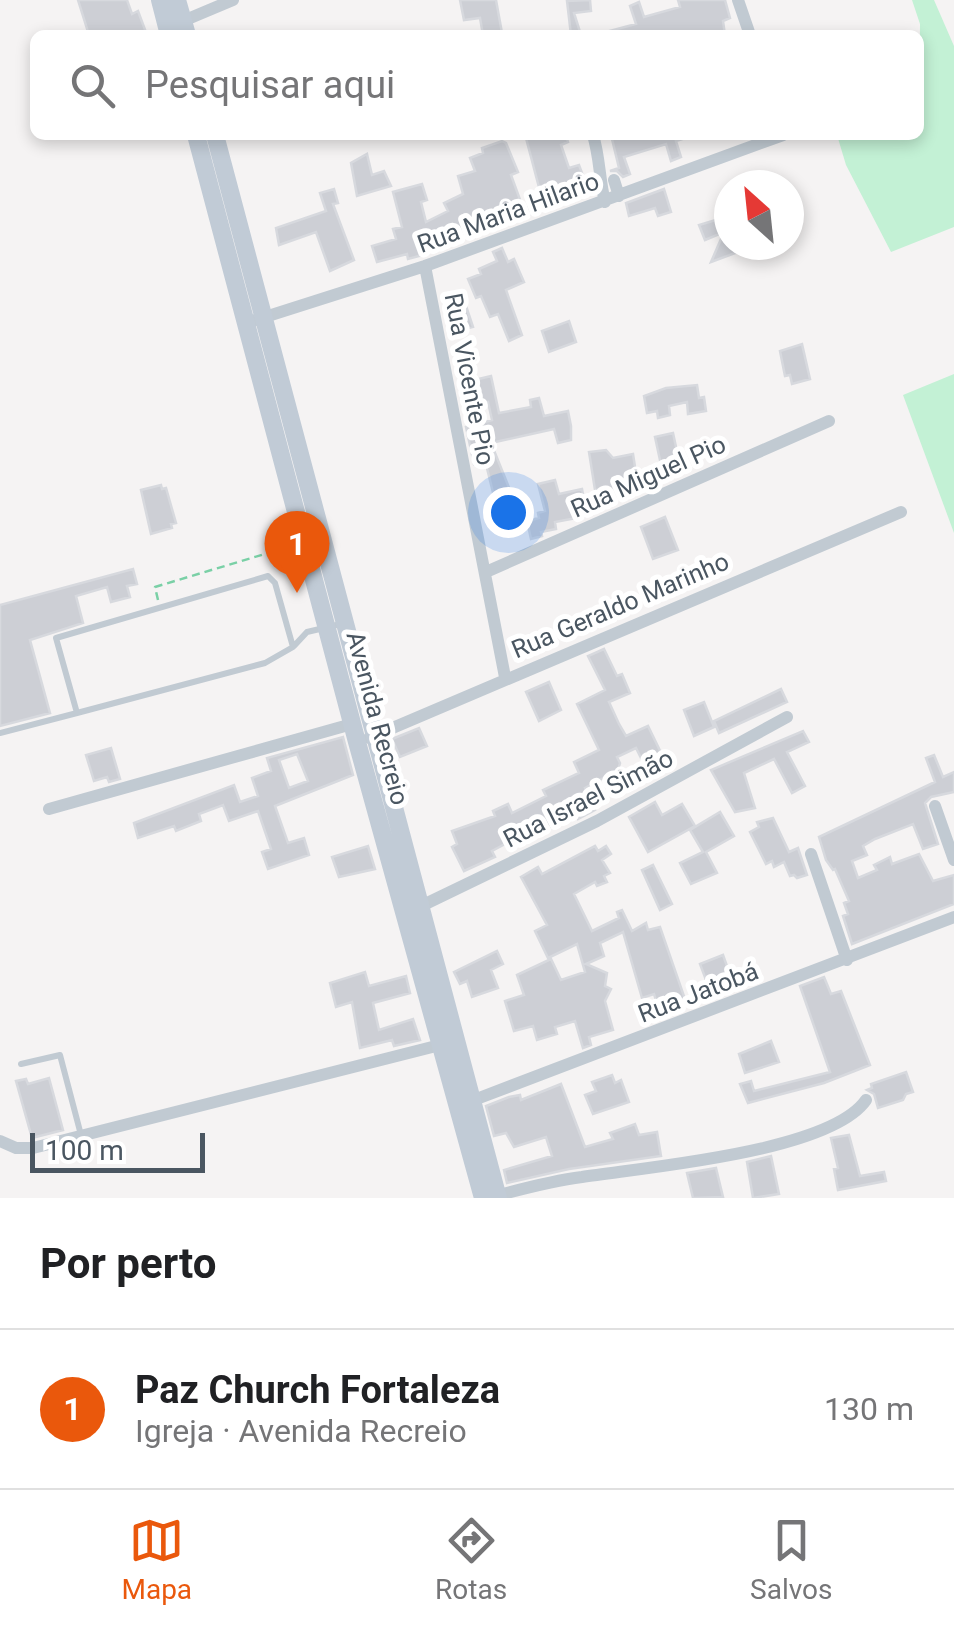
<!DOCTYPE html>
<html lang="pt">
<meta charset="utf-8">
<style>
body{margin:0;font-family:Roboto,sans-serif;background:#f6f6f6;color:#202124}
.compass{position:absolute;left:714px;top:170px;width:90px;height:90px;border-radius:50%;background:#fff;box-shadow:0 5px 15px #0003;rotate:333deg}
.scale{position:absolute;left:30px;bottom:25px;width:175px;box-sizing:border-box;padding-left:10px;border:5px solid #4a5661;border-top:0;font-size:28px;line-height:35px;white-space:nowrap;color:#4a5661;-webkit-text-stroke:8px #fff;paint-order:stroke}
.you{position:absolute;left:508px;top:512px;width:35px;height:35px;margin:-25px;border:8px solid #fff;border-radius:50%;background:#1a73e8;box-shadow:0 0 0 15px #1a73e833}
.badge{display:grid;place-items:center;width:65px;height:65px;border-radius:50%;background:#ea580c;color:#fff;font-size:32px;font-weight:700}
.pin{position:absolute;translate:-50% -82px;filter:drop-shadow(0 2px 5px #0008)}
.pin::after{content:'';position:absolute;top:52px;width:35px;height:30px;background:inherit;clip-path:polygon(0 0,100% 0,50% 100%)}
.list{margin:0;padding:0;list-style:none}
h2{display:flex;justify-content:space-between;align-items:center;height:130px;margin:0;padding:0 40px;font-size:42px}
h2 small{font-size:32px;font-weight:400;color:#757577}
.list li{display:grid;grid-template-columns:65px 1fr auto;gap:30px;align-items:center;box-sizing:border-box;height:160px;padding:0 40px;border-top:2px solid #e0e0e0}
.list b{display:block;font-size:38px;white-space:nowrap}
.list p{margin:0;font-size:32px;white-space:nowrap;color:#757577}
.list em{font-size:32px;font-style:normal;color:#757577}
.icon{flex:none;width:55px;height:55px;fill:none;stroke:currentColor;stroke-width:2;stroke-linecap:round;stroke-linejoin:round}
.map{position:relative;flex:none;width:954px;height:1198px;overflow:hidden}
.search{position:absolute;background:#fff;box-shadow:0 5px 15px #0003;left:30px;right:30px;top:30px;height:110px;display:flex;align-items:center;gap:25px;box-sizing:border-box;padding:0 35px;border-radius:15px;color:#757577;font-size:38px}
.sheet{height:290px;background:#fff}
nav{display:flex;justify-content:space-around;align-items:center;box-sizing:border-box;height:140px;border-top:2px solid #e0e0e0;background:#fff;font-size:28px;color:#757577}
nav a{display:grid;justify-items:center;gap:5px}
nav .on{color:#ea580c}
.map>svg:first-child{display:block}
.green{fill:#c3f1d5}
.building{fill:#cdcfd5;stroke:#d7d9de;stroke-width:2.5;fill-rule:evenodd}
.lines{fill:none;stroke-linecap:round;stroke-linejoin:round}
.path{stroke:#7ad0a6;stroke-width:2.5;stroke-dasharray:8 5;stroke-linecap:butt}
.service{stroke:#c1cad2;stroke-width:6}
.minor{stroke:#c1cad2;stroke-width:12}
.secondary{stroke:#c1cbd6;stroke-width:18}
.labels{text-anchor:middle;stroke-width:10;stroke-linejoin:round;paint-order:stroke}
.street-label{font-size:25px;fill:#4a5661;stroke:#fff}
</style>
<div class="map">
<svg width="954" height="1198" viewBox="0 0 954 1198">
<rect width="100%" height="100%" fill="#f5f3f3"/>
<path class="green" d="M912 0H934L954 46V227L891 252 846 165 837 135H919L920 24Z
M954 374V533L903 395Z"/>
<path class="building" d="M78 0H127L132 14 138 11 147 35H89Z
M460 0H496L502 33 483 35 480 18 464 20Z
M590 0 591 11 574 13 581 35H571L567 1Z
M678 0H725L730 18 723 21 725 35H606V32L636 24 630 6 639 2 644 17 680 7Z
M535 135H566L568 142 561 145 569 168 579 165 585 181 541 195 526 138Z
M611 135H688L689 137 676 141 681 157 671 161 666 144 624 157 630 174 623 177 617 171H610L619 168Z
M502 141 506 143 518 172 511 175 523 208 527 206 530 215 503 224 500 216 510 213 508 207 486 218 490 225 477 231 474 224 459 231 425 250 426 254 408 259 407 254 377 262 372 246 396 239 393 229 402 227 393 192 422 184 427 200 421 202 426 222 448 211 444 203 463 194 458 176 475 171 470 158 483 153 482 148Z
M367 154 372 175 384 171 391 186 357 196 351 163Z
M334 189 338 203 333 204 354 260 330 271 316 232 279 245 276 228 326 211 320 193Z
M664 189 671 212 658 216 655 208 629 216 626 203Z
M729 216V245L754 246 711 262 724 232 705 240 699 225Z
M502 248 508 262 514 259 524 282 506 290 522 335 509 341 498 314 490 317 481 296 476 298 468 279 481 274 479 269 497 261 493 252Z
M464 300 473 327 454 332 446 305Z
M569 321 576 342 549 352 542 331Z
M802 344 810 379 792 384 790 375 785 376 780 351Z
M491 376 499 413 531 407 530 400 539 398 544 416 568 411 571 426V440L558 443 554 429 491 443 512 495 509 496 511 505 497 509 485 460 474 464 466 427 492 420 488 402 468 407 462 383Z
M697 385 699 398 704 397 706 411 688 414 687 402 669 406 670 415 658 418 657 411 647 413 644 396 666 388Z
M673 433 678 456 683 455 686 469 663 474 655 437Z
M606 450 613 458 633 454 638 486 595 490 589 452Z
M555 480 559 494 582 489 587 516 555 522 556 529 541 532 542 536 531 539 527 521 539 518 538 513 545 511 538 484Z
M161 485 162 489 166 488 176 523 171 524 172 528 151 534 141 490Z
M665 517 678 550 653 559 641 527Z
M133 569 137 584 127 586 130 597 111 602 107 587 76 596 83 623 30 640 50 713 0 726V605Z
M604 649 617 676 622 674 630 693 609 702 619 724 626 736 648 726 664 759 646 768 636 748 617 757 620 763 618 770 585 788 595 810 578 819 574 809 555 819 557 824 535 833 536 836 521 843 519 838 507 843 492 851 495 857 464 871 452 847 457 844 452 831 495 816 493 811 508 804 512 813 546 796 543 790 579 773 574 762 599 750 577 704 605 690 588 656Z
M549 682 561 710 539 721 526 692Z
M781 689 787 702 719 733 714 721Z
M704 702 714 727 694 736 684 710Z
M419 728 427 746 400 757 392 739Z
M803 731 809 742 787 752 805 786 792 793 774 759 744 773 755 808 735 812 711 770Z
M343 737 353 775 275 806 288 843 304 838 309 855 268 869 262 852 271 849 258 811 229 821 223 805 199 814 201 821 176 831 174 826 138 838 134 823 234 785 240 802 258 796 252 778 271 771 267 758ZM297 754 308 781 289 788 279 760Z
M111 748 120 779 109 782 107 777 94 781 86 755Z
M934 755 943 777 954 772V792L931 797 925 803 938 844 923 849 913 824 875 839 863 846 867 855 852 861 858 878 877 870 874 865 890 857 892 864 919 854 933 881 954 875V904L852 944 843 916 848 914 844 903 849 901 835 869 833 870 826 860 819 837 935 782 926 758Z
M655 802 662 815 682 804 695 826 648 852 629 817Z
M720 812 734 836 706 852 717 873 691 884 680 863 703 852 690 830Z
M773 818 789 852 798 848 807 875 797 878 794 875 790 876 784 862 774 867 772 861 766 864 750 832 759 827 757 822Z
M368 846 375 869 339 877 332 857Z
M595 846 598 851 606 846 611 854 602 860 610 873 604 876 607 882 597 886 595 882 574 894 592 931 619 918 617 912 622 910 632 931 646 923 648 930 660 927 686 1002 672 1009 671 1006 659 1010 654 994 642 998 623 932 600 943 604 956 586 964 607 973 605 986 611 989 605 1001 613 1030 589 1037 591 1045 583 1048 575 1021 555 1027 557 1034 537 1040 533 1026 514 1031 505 1001 524 995 517 975 551 959 561 980 585 972 577 944 548 958 535 931 547 925 521 877 538 867 542 874Z
M653 865 672 904 660 910 642 870Z
M497 951 503 964 491 970 498 988 472 997 467 981 460 984 454 972Z
M723 955 732 980 709 988 700 964Z
M365 972 369 986 406 976 410 993 373 1003 379 1030 413 1019 420 1040 394 1046 392 1040 360 1048 352 1002 336 1007 330 983Z
M824 977 831 994 841 991 870 1065 824 1083 748 1103 740 1084 751 1081 754 1091 830 1072 800 986Z
M771 1041 779 1062 745 1073 739 1054Z
M906 1072 913 1092 906 1094 903 1100 878 1108 874 1094 867 1090 872 1088 871 1084Z
M612 1075 615 1083 621 1080 629 1102 593 1114 585 1095 596 1091 592 1082Z
M49 1078 63 1130 32 1138 16 1081 26 1079 28 1084Z
M561 1084 585 1147 613 1139 610 1133 635 1124 639 1135 657 1132 661 1156 569 1169 507 1183 504 1170 552 1156 546 1137 514 1147 506 1133 494 1136 486 1106 509 1097 520 1095 521 1100Z
M849 1135 860 1176 884 1172 886 1181 838 1190 834 1169 838 1168 831 1138Z
M771 1156 779 1194 753 1198 747 1162Z
M716 1168 723 1197 693 1198 687 1173Z"/>
<g class="lines">
<path class="path" d="M158 600 155 587 288 547"/>
<path class="service" d="M268 576 275 583 293 647 265 663 77 713 56 638Z
M294 646 307 632 345 623
M0 733 77 713
M21 1064 60 1055 81 1135"/>
<path class="minor" d="M738 0 750 35
M183 21 233 0
M593 135C600 158 599 178 605 202
M614 180 619 196
M425 266 505 677
M246 323 425 266 783 135
M486 572 829 421
M369 738 901 512
M935 806 954 860
M49 809 352 724
M811 854 847 960
M417 908 597 821 787 717
M466 1103 954 917
M0 1141 16 1148H33L448 1043
M492 1197C521 1189 551 1181 582 1177 646 1167 830 1152 866 1100"/>
<path class="secondary" d="M160 0 169 35
M177 0 187 35
M196 135 357 742 483 1198
M215 135 498 1198"/>
</g>
<g class="labels">
<g class="street-label">
<text transform="translate(508 212) rotate(-20)" y="9">Rua Maria Hilario</text>
<text transform="translate(470 379) rotate(79)" y="9">Rua Vicente Pio</text>
<text transform="translate(648 476) rotate(-24)" y="9">Rua Miguel Pio</text>
<text transform="translate(620 605) rotate(-23)" y="9">Rua Geraldo Marinho</text>
<text transform="translate(378 718) rotate(75)" y="9">Avenida Recreio</text>
<text transform="translate(588 798) rotate(-27)" y="9">Rua Israel Simão</text>
<text transform="translate(698 992) rotate(-21)" y="9">Rua Jatobá</text>
</g>
</g>
</svg>
<svg class="compass" viewBox="-18 -18 36 36"><path d="M0-13l5 13h-10z" fill="#e53935"/><path d="M0 13l5-13h-10z" fill="#757577"/></svg>
<div class="scale">100 m</div>
<div class="you"></div>
<div class="pin badge" style="left:297px;top:593px">1</div>
<div class="search"><svg class="icon" aria-label="search" viewBox="0 0 24 24"><circle cx="10" cy="10" r="6"/><path d="M15 15l6 6"/></svg>Pesquisar aqui</div>
</div>
<section class="sheet">
<h2>Por perto<small></small></h2>
<ul class="list">
<li><span class="badge">1</span><div><b>Paz Church Fortaleza</b><p>Igreja · Avenida Recreio</p></div><em>130 m</em></li>
</ul>
</section>
<nav>
<a class="on"><svg class="icon" aria-label="map" viewBox="0 0 24 24"><path d="M3 6l6-2 6 2 6-2v14l-6 2-6-2-6 2zM9 4v14M15 6v14"/></svg>Mapa</a>
<a><svg class="icon" aria-label="directions" viewBox="0 0 24 24"><path d="M12 3l9 9-9 9-9-9zM9 14v-3h6M13 9l2 2-2 2"/></svg>Rotas</a>
<a><svg class="icon" aria-label="saved" viewBox="0 0 24 24"><path d="M7 4h10v16l-5-4-5 4z"/></svg>Salvos</a>
</nav>
